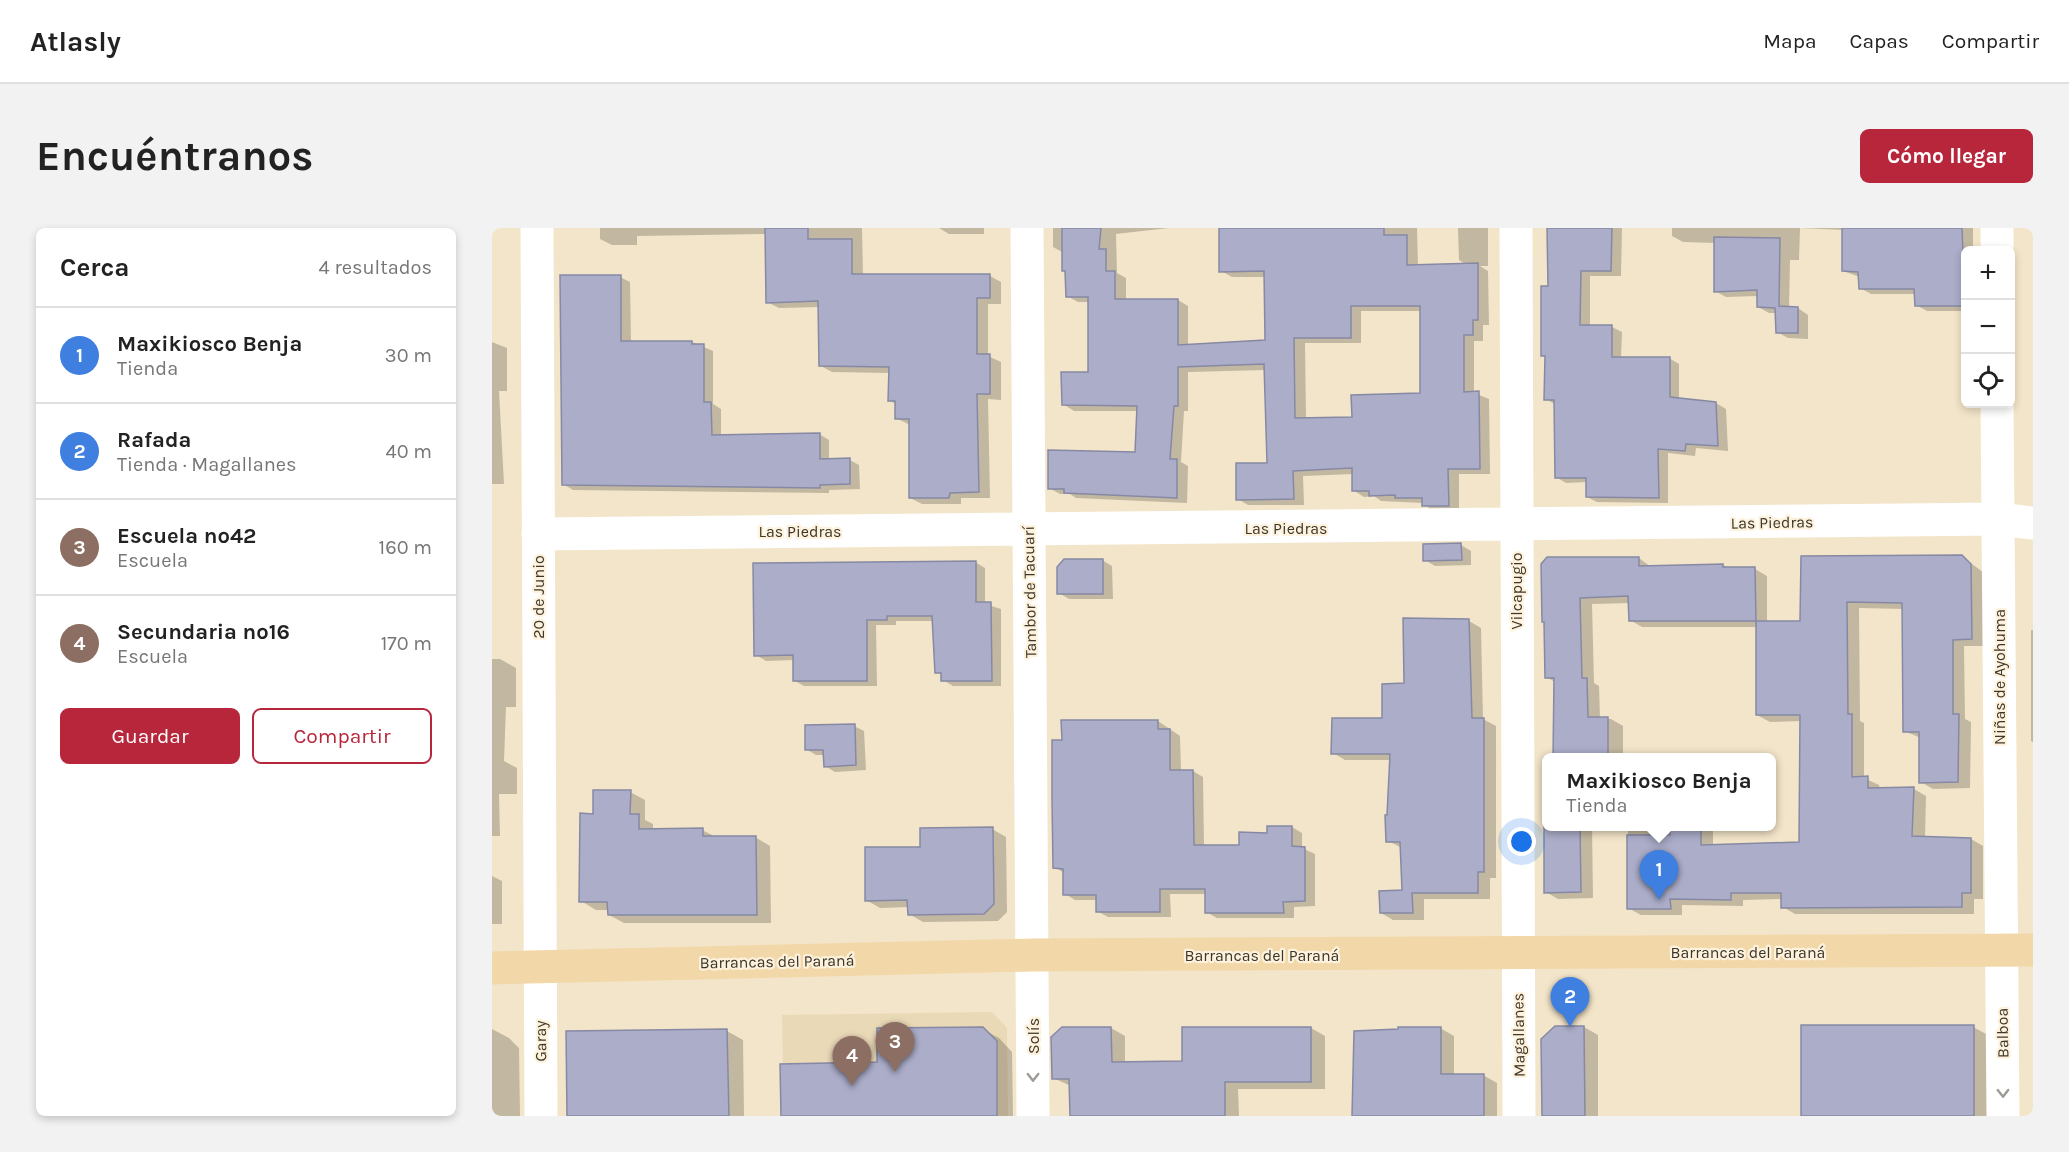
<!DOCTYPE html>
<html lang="es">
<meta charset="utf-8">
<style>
body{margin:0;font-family:Karla,sans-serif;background:#f2f2f2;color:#222}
.controls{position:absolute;right:18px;top:18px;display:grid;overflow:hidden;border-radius:9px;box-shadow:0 3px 9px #0003}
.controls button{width:54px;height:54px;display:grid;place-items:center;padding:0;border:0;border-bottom:2px solid #e0e0e0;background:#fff;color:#222;font:30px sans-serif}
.you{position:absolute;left:1030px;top:614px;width:21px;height:21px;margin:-15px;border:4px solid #fff;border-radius:50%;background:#1a73e8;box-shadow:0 0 0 9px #1a73e833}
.badge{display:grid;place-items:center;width:39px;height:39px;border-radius:50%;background:#b7263b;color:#fff;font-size:20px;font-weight:700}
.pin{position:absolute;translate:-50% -50px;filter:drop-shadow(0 2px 3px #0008)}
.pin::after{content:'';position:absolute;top:32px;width:21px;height:18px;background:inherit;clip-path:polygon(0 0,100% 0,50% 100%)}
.popup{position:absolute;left:1050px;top:525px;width:234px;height:78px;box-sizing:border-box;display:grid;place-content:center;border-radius:9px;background:#fff;filter:drop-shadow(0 2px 4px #0005);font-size:20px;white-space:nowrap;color:#767676}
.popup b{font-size:22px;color:#222}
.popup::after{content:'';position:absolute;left:50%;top:100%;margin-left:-12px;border:12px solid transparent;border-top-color:#fff}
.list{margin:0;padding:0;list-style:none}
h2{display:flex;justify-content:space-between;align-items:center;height:78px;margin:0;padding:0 24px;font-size:26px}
h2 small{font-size:20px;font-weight:400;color:#767676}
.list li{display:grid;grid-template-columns:39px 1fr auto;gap:18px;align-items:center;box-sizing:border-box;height:96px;padding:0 24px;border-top:2px solid #e0e0e0}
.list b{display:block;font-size:22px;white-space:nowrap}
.list p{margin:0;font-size:20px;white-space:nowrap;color:#767676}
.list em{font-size:20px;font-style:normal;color:#767676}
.actions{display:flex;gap:12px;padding:18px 24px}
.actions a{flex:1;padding:14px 0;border:2px solid #b7263b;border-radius:9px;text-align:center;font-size:21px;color:#b7263b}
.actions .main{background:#b7263b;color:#fff}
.icon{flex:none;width:33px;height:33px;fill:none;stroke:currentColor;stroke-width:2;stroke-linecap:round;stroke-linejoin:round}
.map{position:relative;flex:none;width:1541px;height:888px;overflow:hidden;border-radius:9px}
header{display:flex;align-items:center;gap:36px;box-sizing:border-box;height:84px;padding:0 30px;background:#fff;border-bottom:2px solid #e0e0e0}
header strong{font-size:28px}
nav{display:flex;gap:33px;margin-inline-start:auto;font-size:21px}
.intro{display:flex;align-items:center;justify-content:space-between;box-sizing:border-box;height:144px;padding:0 36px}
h1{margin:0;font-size:42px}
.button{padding:15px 27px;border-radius:9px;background:#b7263b;color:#fff;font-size:21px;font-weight:700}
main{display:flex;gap:36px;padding:0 36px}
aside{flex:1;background:#fff;border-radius:9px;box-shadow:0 3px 9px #0003}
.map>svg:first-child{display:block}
.built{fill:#ead9b7}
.shadow{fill:#0003;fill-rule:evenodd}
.building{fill:#abadc9;stroke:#8789a4;stroke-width:1.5;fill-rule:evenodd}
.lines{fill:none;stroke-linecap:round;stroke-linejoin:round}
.minor{stroke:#fff;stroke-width:33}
.major{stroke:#f2d7a9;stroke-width:33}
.oneway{stroke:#9e9b96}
.labels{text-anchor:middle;stroke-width:4.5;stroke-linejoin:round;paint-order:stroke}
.street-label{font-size:16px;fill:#3c372c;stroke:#fef2dc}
</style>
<header>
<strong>Atlasly</strong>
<nav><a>Mapa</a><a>Capas</a><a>Compartir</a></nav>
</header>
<div class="intro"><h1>Encuéntranos</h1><a class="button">Cómo llegar</a></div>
<main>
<aside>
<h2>Cerca<small>4 resultados</small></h2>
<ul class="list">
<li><span class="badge" style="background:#3f7fe0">1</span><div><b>Maxikiosco Benja</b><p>Tienda</p></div><em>30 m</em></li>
<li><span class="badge" style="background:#3f7fe0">2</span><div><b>Rafada</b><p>Tienda · Magallanes</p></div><em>40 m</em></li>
<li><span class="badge" style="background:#8d6e63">3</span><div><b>Escuela nº42</b><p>Escuela</p></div><em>160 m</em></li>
<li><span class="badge" style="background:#8d6e63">4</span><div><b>Secundaria nº16</b><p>Escuela</p></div><em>170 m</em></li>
</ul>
<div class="actions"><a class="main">Guardar</a><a>Compartir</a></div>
</aside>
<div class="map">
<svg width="1541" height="888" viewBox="0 0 1541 888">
<rect width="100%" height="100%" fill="#f3e5c9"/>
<path class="built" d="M500 784 515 800 516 888H292L290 787Z"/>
<path class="shadow" d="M108 0H370L371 48H498L509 54V76H496V128L509 134V172L496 171 498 270H469V276H430L418 270V197L404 190V176L398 173V145L340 144 329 138 328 79 287 80 275 74V6L145 8V17H120L108 11Z
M447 0H492V6H457Z
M561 0H677L624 6 625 45 634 50V72H686L696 78V118L774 113 773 49H740L729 43 728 0H925L926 38 975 37 967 32 966 0H996V38H988L996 43 997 97H991V113H982V165L997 171 998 246H967V283L942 284 931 275 889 273 882 268 872 269 861 262V246L811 248 812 277H756L746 271 776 236 774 142 696 144V183H692L689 234 696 238 695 275 584 270 578 266H568L557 260 645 226 646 183H582L571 176 598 145V74H586L575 68 572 25 561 19ZM869 83H929L930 166 861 191H814L813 115H869Z
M1054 0H1130L1129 48H1098V99H1120L1130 104 1129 130H1177L1187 136V172L1224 175 1234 181 1236 223 1204 220 1203 228 1176 225V275L1105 274 1095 269V254L1074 255 1064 249V177L1054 171V129L1051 128 1057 60V2Z
M1180 0H1481V22H1474V83H1435L1424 77V66H1379L1368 60V49L1351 43 1352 2 1308 0 1307 32H1298L1297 80H1306L1316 87V111L1296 110 1285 104V85H1277L1266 79V68L1234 69 1223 63V15L1191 14 1180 8Z
M128 49 138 54 139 114H200L221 123V176L229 181V208L327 206 337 212V232H358L367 237 368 261 337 262V265L81 262 71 256Z
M0 114 15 120V163H7L12 256H0Z
M969 317 979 323V337L943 338 933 332Z
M1469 328 1491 344V418H1472L1473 491 1479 494 1478 560 1441 561 1429 554V510L1412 503 1411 381 1367 380 1368 493 1372 495V550L1387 557 1388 561H1422L1434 568 1433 610 1479 611 1491 618V671H1482V686H1303L1291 679V671L1251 672V678L1190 677V687H1149L1136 680V598H1221V618L1309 615V493L1278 494 1265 487V399H1150L1138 392V375L1100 376 1102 455 1107 458 1108 491H1119L1131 498V530H1063V454L1054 449 1051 337 1147 330 1159 339 1231 337 1237 340 1263 341 1275 348V394H1310V329Z
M610 332 620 338 621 371H577L567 365Z
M483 334 493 340V376L509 381V458H461L451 452V447L445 444 441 393H404V397H384L385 458H312L303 453V432L274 433 264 427Z
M913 392 977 393 989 400 991 491 1004 498V650H998V671H932V692H901L889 685 911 664 910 620 896 613 899 532H853L841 525 891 492 914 457Z
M1539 402H1541V514L1539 513Z
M0 431H8L24 440V479H14L12 533 25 540V566H7L8 608H0Z
M666 493 688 508 689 543H701L711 549 712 619 748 618 800 599 810 605V620L823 626V678L802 679V690H725L714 684 715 666H678L679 689H616L605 683V672H583L573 666 572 645 563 639Z
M362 498 372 503 374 542 343 544 333 538V527H324L314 521Z
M1052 533H1054V598H1100L1101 670 1066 671 1054 664Z
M138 564 153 572V592L161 596V602H210L224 609H263L278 618 279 695H132L117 687V682H104L89 673 103 587Z
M500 601 514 609 515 684 506 693 431 694 417 686V679L388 680 374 672 429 620Z
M0 648 10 653V696H0Z
M1092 799 1106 807V888H1051Z
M1481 799 1496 807 1497 888H1310Z
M571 800H619L633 808V835H692L819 800 833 808V861H746L747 888H579V858L561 850Z
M948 800 962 808V848L991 847 1005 855V888H862Z
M0 801 17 810 27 820 28 888H0Z
M490 801 507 810 520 824 521 888H290L387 835Z
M235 803 251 812 252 888H76Z"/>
<path class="building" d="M273 0H316V11H360V46H498V70H485V126H498V166H485L487 264 458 265 457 270H417V191H403V173H396L397 139 327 138 326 73 274 75Z
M570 0H609L607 21H614V43H623V71H686V117L773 112 772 43 727 44V0H892V7H915V37L986 35V92H981V107H972V164L987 163 988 241H956L957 278H930V270H903V267L877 268V263H860V240L801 243 802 271 744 272V235H775L772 136 686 139V178H682L678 231H685V270L572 265V261H556V222L643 224 645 178 570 177 569 144H596V69H574L573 43H570ZM859 78H928V165L859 167 860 189 803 190 802 110H859Z
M1055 0H1120L1119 43H1089L1088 97H1120V129H1178V169L1224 174 1226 218 1194 216 1193 223 1166 221 1167 270 1094 269V250H1063L1062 172H1052L1053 128H1049V58H1056Z
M1350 0H1470L1473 78H1423L1422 61H1367L1366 44 1350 43Z
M1222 9 1288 10 1287 78 1306 79V105H1284L1283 80 1265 79V62L1222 64Z
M68 47H129V113H200V116H212V174H219L220 207 328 205V231L358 230V256L328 257V260L70 257Z
M969 315 970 332 931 333V316Z
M1470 327 1479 336 1480 411 1461 412V486H1467L1466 554 1427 555V504H1411L1410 375 1355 374 1356 486H1360V549L1376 548V560L1422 559 1420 608 1479 610V665H1470V679L1289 680V665H1239V672L1178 671 1179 681H1135V607H1178V598H1209V617L1307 614 1308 487H1264V393H1137L1136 368 1088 370 1090 450H1095L1096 489H1116V530H1061L1062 450H1053L1052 394H1050L1049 336 1055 329H1147V338L1231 336V339H1263L1264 393H1308L1309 328Z
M572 331H611V366H565V339Z
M484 333V374H499L500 453H449V445H443L440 388H395V392H375V453H301V427L262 428 261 335Z
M911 390 977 391 980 490H992V644H986V665H920L921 685H888L887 663 910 662 908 614H894L893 587H895L898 526H839L840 490H890V456L912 455Z
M569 492H666V501H678V542H701L702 617H747V604L775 605V598H800V618L813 619V673L791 674 792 685H713V661H668V684H604V667H571V641L561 640 560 571V512H570Z
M363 496 364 537 332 539 331 522H313V497Z
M101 562H139L138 586H147V601L211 600V608H264L265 687H116L115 674H87L88 585 101 586Z
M1052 598H1088L1089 664 1052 665Z
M501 599 502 676 492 686 416 687 415 672 373 673V619H428V600Z
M1309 797H1482V888H1309Z
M1063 798H1092L1093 888H1050L1049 811Z
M491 799 505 813V888H289L288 836 385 834V800Z
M570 799H619L620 834 690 833V799H819V854H733V888H578L577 851H560L559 809Z
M906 799H949V846H992V888H860L862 803 906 801Z
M235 801 237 888H75L74 803Z"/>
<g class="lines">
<path class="minor" d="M45 0 49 888
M535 0 541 888
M1024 0 1027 888
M1505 0V22
M1505 176 1511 888
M46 306 1506 291 1541 295"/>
<path class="major" d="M0 740 541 727 1541 722"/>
</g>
<defs><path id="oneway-chevron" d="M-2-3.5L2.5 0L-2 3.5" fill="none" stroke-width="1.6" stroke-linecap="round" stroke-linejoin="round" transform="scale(1.5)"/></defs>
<g class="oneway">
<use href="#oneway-chevron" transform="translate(541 849) rotate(90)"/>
<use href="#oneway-chevron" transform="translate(1511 865) rotate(89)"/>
</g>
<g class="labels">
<g class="street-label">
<text transform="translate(1280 294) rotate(-1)" y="6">Las Piedras</text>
<text x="794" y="306">Las Piedras</text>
<text x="308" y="309">Las Piedras</text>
<text transform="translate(1024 363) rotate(-90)" y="6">Vilcapugio</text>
<text transform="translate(537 364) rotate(-91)" y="6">Tambor de Tacuarí</text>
<text transform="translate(46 369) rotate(-90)" y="6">20 de Junio</text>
<text transform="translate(1507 449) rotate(-90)" y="6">Niñas de Ayohuma</text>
<text x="1256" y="730">Barrancas del Paraná</text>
<text x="770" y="733">Barrancas del Paraná</text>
<text transform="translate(285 733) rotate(-1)" y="6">Barrancas del Paraná</text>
<text transform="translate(1510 805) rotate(-91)" y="6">Balboa</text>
<text transform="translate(1026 807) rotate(-91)" y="6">Magallanes</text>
<text transform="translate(541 808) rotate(-90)" y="6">Solís</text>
<text transform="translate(48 813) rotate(-91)" y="6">Garay</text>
</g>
</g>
</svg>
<div class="controls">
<button>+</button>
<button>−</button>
<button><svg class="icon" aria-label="locate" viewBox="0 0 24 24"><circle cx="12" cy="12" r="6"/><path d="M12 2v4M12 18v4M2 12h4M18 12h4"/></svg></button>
</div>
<div class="you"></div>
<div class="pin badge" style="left:1167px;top:672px;background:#3f7fe0">1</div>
<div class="popup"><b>Maxikiosco Benja</b>Tienda</div>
<div class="pin badge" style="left:1078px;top:799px;background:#3f7fe0">2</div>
<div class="pin badge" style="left:403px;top:844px;background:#8d6e63">3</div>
<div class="pin badge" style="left:360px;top:858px;background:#8d6e63">4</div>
</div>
</main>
